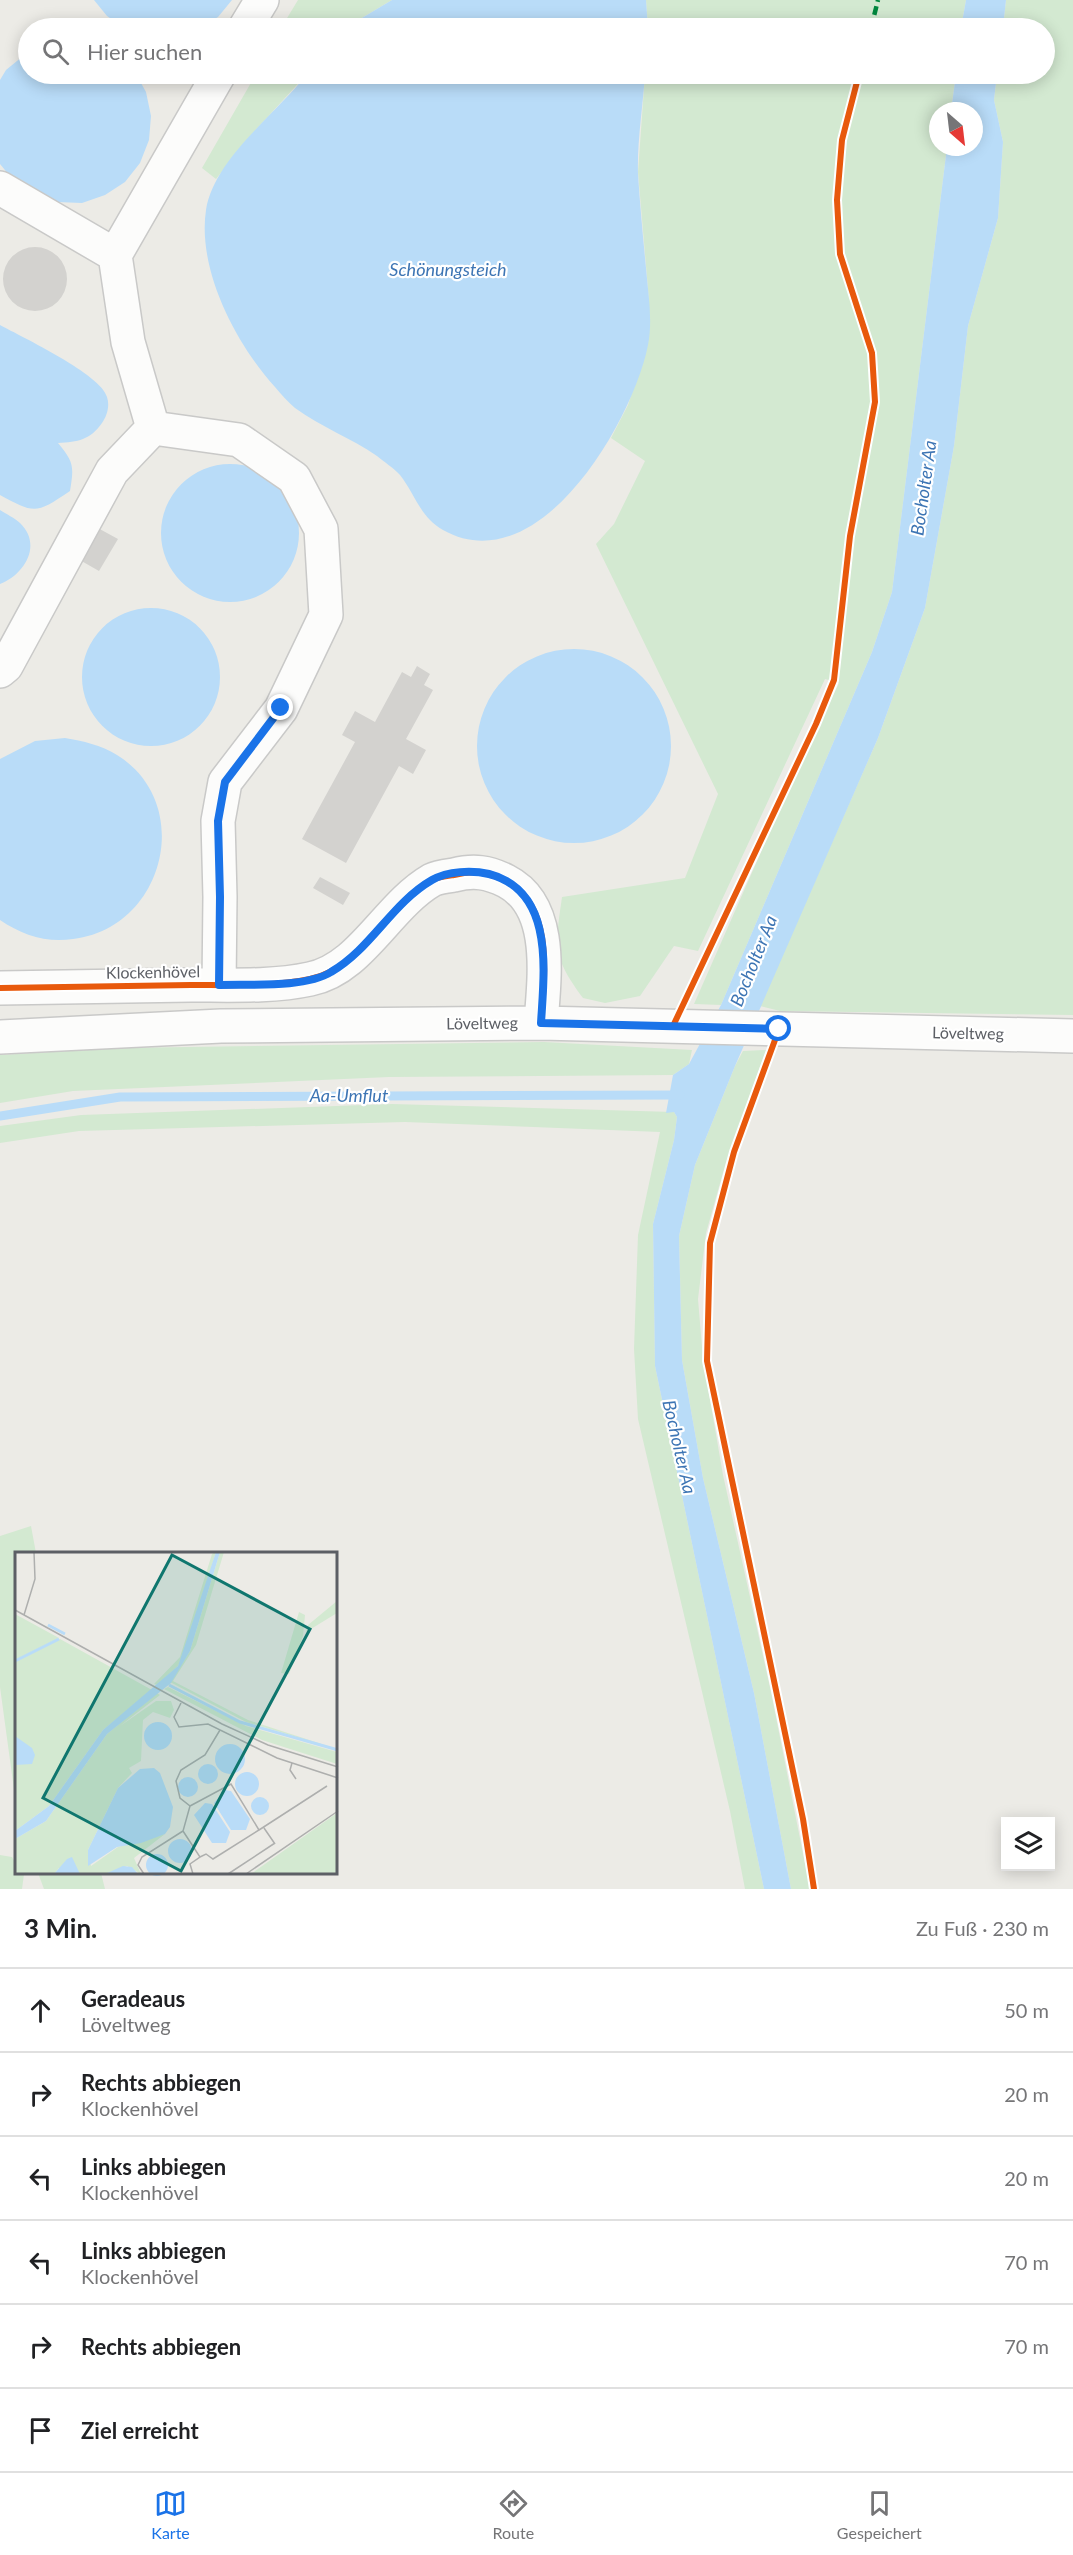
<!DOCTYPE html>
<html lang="de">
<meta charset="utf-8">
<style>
body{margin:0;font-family:Lato,sans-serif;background:#f2f2f2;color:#202124}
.controls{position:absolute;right:18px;bottom:18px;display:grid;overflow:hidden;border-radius:0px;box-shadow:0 3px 15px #0003}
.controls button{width:54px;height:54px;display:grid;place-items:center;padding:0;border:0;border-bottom:2px solid #e0e0e0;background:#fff;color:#202124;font:30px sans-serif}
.compass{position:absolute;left:929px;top:102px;width:54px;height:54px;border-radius:50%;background:#fff;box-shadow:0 3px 15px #0003;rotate:152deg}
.stop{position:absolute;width:18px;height:18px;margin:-14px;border:4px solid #1a73e8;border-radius:50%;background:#fff}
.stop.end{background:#1a73e8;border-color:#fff;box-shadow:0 2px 6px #0008}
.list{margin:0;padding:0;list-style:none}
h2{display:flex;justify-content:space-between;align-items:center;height:78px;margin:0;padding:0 24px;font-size:26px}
h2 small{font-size:20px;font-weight:400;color:#757577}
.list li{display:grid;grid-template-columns:39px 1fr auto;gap:18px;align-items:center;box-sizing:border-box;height:84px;padding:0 24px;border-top:2px solid #e0e0e0}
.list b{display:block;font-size:22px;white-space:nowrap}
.list p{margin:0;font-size:20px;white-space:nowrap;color:#757577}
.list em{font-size:20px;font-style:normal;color:#757577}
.icon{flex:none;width:33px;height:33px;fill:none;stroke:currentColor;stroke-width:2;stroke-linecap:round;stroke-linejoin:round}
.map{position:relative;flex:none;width:1073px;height:1889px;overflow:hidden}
.search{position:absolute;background:#fff;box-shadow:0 3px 15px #0003;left:18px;right:18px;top:18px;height:66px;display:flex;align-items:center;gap:15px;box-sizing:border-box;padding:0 21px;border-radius:33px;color:#757577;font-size:22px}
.sheet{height:582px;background:#fff}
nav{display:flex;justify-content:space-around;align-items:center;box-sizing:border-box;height:84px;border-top:2px solid #e0e0e0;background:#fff;font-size:16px;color:#757577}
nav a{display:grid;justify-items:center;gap:3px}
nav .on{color:#1a73e8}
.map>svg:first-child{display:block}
.green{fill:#d3e9d1}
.water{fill:#b9dcf8}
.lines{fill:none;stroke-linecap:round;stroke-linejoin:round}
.stream{stroke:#b9dcf8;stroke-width:9}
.building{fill:#d3d2cf}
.minor-casing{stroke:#c9c9c8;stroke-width:36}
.minor{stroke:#fcfcfb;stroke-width:33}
.quiet{stroke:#00873e;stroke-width:4.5;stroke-dasharray:9 4.5;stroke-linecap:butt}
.cycleway-casing{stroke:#fff;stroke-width:10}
.cycleway{stroke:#e8590c;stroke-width:6}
.route{stroke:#1a73e8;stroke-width:8}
.labels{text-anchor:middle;stroke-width:4.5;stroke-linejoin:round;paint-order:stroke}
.street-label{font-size:16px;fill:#5c5f65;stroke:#fff}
.water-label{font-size:18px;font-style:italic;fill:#3d75b4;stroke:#fff}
.inset-river{fill:none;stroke:#b9dcf8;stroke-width:3}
.inset-road{fill:none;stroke:#aeafae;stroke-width:1.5}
.view{fill:#0f766e;fill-opacity:0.15;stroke:#0f766e;stroke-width:3}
.inset-edge{fill:none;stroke:#5c5f65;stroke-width:3}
</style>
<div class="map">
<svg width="1073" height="1889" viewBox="0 0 1073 1889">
<rect width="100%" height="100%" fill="#ecebe6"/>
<path class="green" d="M298 0H392L345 28H281Z
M646 0H966L961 28H648Z
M1006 0H1073V1015L780 1011 760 1006 878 738 925 608 954 446 968 326 998 218 1003 142 994 100 997 74H1044V28H1003Z
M256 74H307L252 134 216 179 202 168Z
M645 74H956L951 111H938V147H947L892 592 872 652 721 1005 694 1004 784 800 839 683 825 679 698 951 674 946 640 996 605 1003 583 998C552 956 555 947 562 897L685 878 718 794 596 544 614 524 645 461 611 438 628 405 648 344 649 301 638 172Z
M544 1042 692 1050 689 1064 673 1075 389 1077 73 1091 0 1103V1055L118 1048Z
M766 1050 726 1162 706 1233 698 1299 703 1359 723 1475 771 1692 810 1889H791L754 1693 703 1478 682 1360 679 1236 695 1165 735 1066 743 1051Z
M392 1104 674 1112 677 1117 674 1140 653 1224 655 1366 764 1889H745L730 1811 638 1419 634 1349 638 1235 660 1132 405 1122 79 1131 0 1143V1126L81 1115Z
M31 1526 36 1553H16V1804L0 1687V1536Z
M0 1855 12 1857 16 1864V1872L24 1874 22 1889H0Z
M38 1873H101L105 1889H44Z"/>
<path class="water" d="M94 0H232L218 17 200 28H125L107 16Z
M392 0H646L648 28H345Z
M966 0H1006L1003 28H961Z
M28 52V74H136L146 92 151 116 149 140 140 163 125 182 105 195 82 203 57 202 14 181 0 164V80L6 70Z
M307 74H645C643 106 637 141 638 174 640 205 643 237 646 268 648 293 653 320 648 345 633 421 539 584 443 530 420 517 415 494 400 475 394 468 384 462 377 456 351 438 321 427 295 408 288 402 281 394 275 387 236 344 197 270 206 210 214 159 276 114 307 74Z
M956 74H997L994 100 1003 142 998 218 968 326 954 446 925 608 878 738 735 1066 695 1165 679 1236 682 1360 703 1478 754 1693 791 1889H764L655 1366 653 1224 674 1140 677 1117 674 1112 666 1113 673 1075 689 1064 721 1005 872 652 892 592 947 147H974V111H951Z
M0 325C22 337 102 375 107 397 110 406 107 416 102 423 90 440 78 442 58 443 74 462 74 467 70 491 36 514 35 514 0 495Z
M161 533a69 69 0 1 1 138 0a69 69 0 1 1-138 0Z
M0 510C6 514 15 518 20 523 43 545 24 575 0 584Z
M82 677a69 69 0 1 1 138 0a69 69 0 1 1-138 0Z
M477 746a97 97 0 1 1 194 0a97 97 0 1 1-194 0Z
M65 738C83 741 101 745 117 755 196 804 164 929 73 939 46 943 22 935 0 920V759L35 741Z"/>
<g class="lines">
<path class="stream" d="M0 1116 120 1097 680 1095"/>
</g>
<path class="building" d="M3 279a32 32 0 1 1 64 0a32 32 0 1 1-64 0Z
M96 527 118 539 99 571 78 559Z
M417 666 430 674 424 685 433 690 406 739 426 750 413 774 399 766 346 863 302 839 355 742 342 735 355 711 375 722 402 672 411 677Z
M320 877 350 893 343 905 313 888Z"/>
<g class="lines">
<g class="minor-casing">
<path id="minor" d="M245 28 262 0
M0 188 115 255 128 342 153 428 239 440 294 478 321 529 326 615 281 709 225 782 218 821 220 897 219 985
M115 255 219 74
M0 671 6 666 112 471 153 428
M0 988C64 987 128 986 191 985 229 985 273 987 310 979 361 969 387 906 432 880 438 877 447 876 454 875 474 870 488 872 506 881 555 906 544 979 541 1023
M0 1037 221 1026 541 1023 1073 1036"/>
</g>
<use href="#minor" class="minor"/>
<path class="quiet" d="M871 28 878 0"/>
<g class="cycleway-casing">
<path id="cycleway" d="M0 988C64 987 128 986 191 985 229 985 273 987 310 979 361 969 387 906 432 880 438 877 447 876 454 875 474 870 488 872 506 881 555 906 544 979 541 1023
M814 1889 803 1819 707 1361 710 1243 734 1152 779 1029 673 1026 816 724 834 680 850 536 875 402 872 353 840 254 837 200 842 140 859 74"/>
</g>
<use href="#cycleway" class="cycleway"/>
</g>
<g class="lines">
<path class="route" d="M281 708 225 782 218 821 220 897 219 985C249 984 306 988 331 972 371 949 392 903 432 880 448 871 472 870 489 874 555 891 544 972 541 1023L779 1029"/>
</g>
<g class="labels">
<g class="street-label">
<text transform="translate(153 972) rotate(-1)" y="6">Klockenhövel</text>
<text transform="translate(482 1023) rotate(-1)" y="6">Löveltweg</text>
<text transform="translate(968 1033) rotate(1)" y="6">Löveltweg</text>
</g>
<g class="water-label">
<text x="448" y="276">Schönungsteich</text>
<text transform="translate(924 488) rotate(-82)" y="6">Bocholter Aa</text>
<text transform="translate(754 961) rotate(-68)" y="6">Bocholter Aa</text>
<text x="349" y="1102">Aa-Umflut</text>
<text transform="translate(679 1447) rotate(77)" y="6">Bocholter Aa</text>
</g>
</g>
<g transform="translate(15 1552)">
<rect width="322" height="322" fill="#ecebe6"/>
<path d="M201 0 171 98 163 114 142 133 139 132 165 105 197 2ZM205 0H209L181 93 158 129 233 168 322 197 231 170 155 130 175 99ZM322 49V61L291 80 293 73ZM284 60 290 63 288 84 274 122 266 121ZM0 62 44 86 0 108ZM45 87 137 138 88 178 34 254 0 279V110ZM153 135 231 174 322 200V212L247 188 149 137ZM142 141 145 143 105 174 141 149H156L159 158 155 166 138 160 128 168 126 209 114 216 117 221 103 236 73 298 76 314 103 295 150 282 119 306 126 322 112 314 90 322H65L44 316 39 322H0V287L31 269 92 182ZM322 261V322H236Z" fill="#d3e9d1"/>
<path d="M201 0H205L175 99 156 131 92 182 31 269 0 287V279L34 254 88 178 163 114ZM129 184a14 14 0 1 1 28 0a14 14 0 1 1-28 0ZM0 184 17 196 20 203 17 212 0 213ZM200 207a15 15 0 1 1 30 0a15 15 0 1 1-30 0ZM183 222a10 10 0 1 1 20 0a10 10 0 1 1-20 0ZM125 217 139 216 145 221 158 255 155 275 150 282 126 291 102 295 73 314V298L103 236ZM220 232a12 12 0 1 1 24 0a12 12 0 1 1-24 0ZM163 235a10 10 0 1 1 20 0a10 10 0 1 1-20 0ZM210 238 216 239 235 267 231 278H216L199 251ZM236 254a9 9 0 1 1 18 0a9 9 0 1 1-18 0ZM190 251 197 252 215 280 211 291H197L179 263ZM153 299a12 12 0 1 1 24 0a12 12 0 1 1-24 0ZM131 313a11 11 0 1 1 22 0a11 11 0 1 1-22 0ZM57 305 65 322H39L52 307ZM108 314 117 315 123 322H90Z" fill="#b9dcf8"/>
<path class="inset-river" d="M33 73 50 82M0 109 44 87M154 133 225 170 323 198"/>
<path class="inset-road" d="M0 58 207 172 253 193 323 215M9 63 20 27 19 0M166 151 159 165 164 175 193 172 262 206 323 226M277 211 275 218 281 227M175 254 216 232 244 278 198 307 191 302 185 305M249 276 260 292M244 278 312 234M129 322 123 313 127 305 168 279M178 322 175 312 185 305 168 279 175 254 165 246 161 229 166 218 190 203 205 178M213 322 260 291M231 322 323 259"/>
<path class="view" d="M157 3 295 77 166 319 28 246Z"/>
<rect width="322" height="322" class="inset-edge"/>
</g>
</svg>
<div class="controls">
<button><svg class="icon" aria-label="layers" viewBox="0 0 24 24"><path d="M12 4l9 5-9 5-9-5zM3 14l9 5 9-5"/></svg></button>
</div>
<svg class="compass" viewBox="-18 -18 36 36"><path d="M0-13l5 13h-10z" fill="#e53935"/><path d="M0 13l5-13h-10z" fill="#757577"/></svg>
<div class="stop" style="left:779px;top:1029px"></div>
<div class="stop end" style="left:281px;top:708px"></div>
<div class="search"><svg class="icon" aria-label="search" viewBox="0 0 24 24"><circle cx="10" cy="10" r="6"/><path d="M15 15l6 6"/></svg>Hier suchen</div>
</div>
<section class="sheet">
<h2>3 Min.<small>Zu Fuß · 230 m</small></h2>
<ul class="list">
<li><svg class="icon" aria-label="ahead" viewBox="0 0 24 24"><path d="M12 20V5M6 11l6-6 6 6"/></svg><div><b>Geradeaus</b><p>Löveltweg</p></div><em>50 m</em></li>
<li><svg class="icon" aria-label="right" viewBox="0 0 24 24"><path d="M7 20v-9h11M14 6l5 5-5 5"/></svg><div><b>Rechts abbiegen</b><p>Klockenhövel</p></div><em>20 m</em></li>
<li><svg class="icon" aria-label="left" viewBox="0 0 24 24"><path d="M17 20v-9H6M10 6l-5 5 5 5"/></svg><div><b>Links abbiegen</b><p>Klockenhövel</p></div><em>20 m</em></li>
<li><svg class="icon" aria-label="left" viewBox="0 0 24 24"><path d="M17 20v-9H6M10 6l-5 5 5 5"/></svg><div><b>Links abbiegen</b><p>Klockenhövel</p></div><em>70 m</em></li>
<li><svg class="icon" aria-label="right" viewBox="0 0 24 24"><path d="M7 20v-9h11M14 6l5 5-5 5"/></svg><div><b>Rechts abbiegen</b></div><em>70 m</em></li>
<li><svg class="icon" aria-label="arrive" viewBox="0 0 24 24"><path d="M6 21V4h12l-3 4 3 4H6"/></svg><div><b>Ziel erreicht</b></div></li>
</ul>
</section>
<nav>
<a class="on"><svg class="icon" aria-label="map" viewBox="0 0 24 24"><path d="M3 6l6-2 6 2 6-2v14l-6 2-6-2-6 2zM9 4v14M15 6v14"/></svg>Karte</a>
<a><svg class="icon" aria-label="directions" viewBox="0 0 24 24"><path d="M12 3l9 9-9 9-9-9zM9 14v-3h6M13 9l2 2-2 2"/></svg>Route</a>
<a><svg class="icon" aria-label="saved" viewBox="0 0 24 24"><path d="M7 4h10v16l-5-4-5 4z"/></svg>Gespeichert</a>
</nav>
